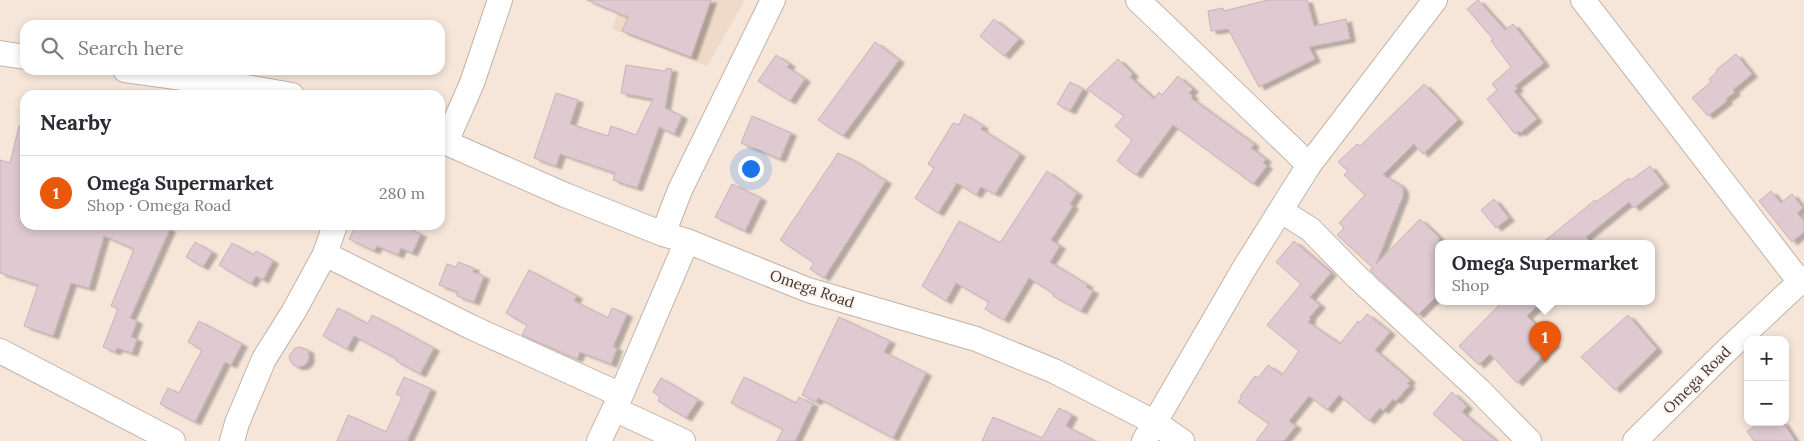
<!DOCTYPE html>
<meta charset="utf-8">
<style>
body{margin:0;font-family:Lora,serif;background:#f7f7f7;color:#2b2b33}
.controls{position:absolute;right:15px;bottom:15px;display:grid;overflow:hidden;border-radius:10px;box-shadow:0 2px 8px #0003}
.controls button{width:45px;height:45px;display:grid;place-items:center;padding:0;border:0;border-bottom:1px solid #e1e1e2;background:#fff;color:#2b2b33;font:25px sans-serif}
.you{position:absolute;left:750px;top:168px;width:18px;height:18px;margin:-12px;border:4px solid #fff;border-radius:50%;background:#1a73e8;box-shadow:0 0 0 8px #1a73e833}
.badge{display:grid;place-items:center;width:32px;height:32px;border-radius:50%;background:#ea580c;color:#fff;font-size:16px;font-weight:700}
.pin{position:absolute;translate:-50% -41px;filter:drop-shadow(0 1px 2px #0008)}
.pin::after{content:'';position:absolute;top:26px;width:18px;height:15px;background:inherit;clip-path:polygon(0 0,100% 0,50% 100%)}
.popup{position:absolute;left:1435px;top:240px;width:220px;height:65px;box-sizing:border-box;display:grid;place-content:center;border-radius:10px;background:#fff;filter:drop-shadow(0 1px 4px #0005);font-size:16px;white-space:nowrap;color:#7c7c81}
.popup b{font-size:19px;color:#2b2b33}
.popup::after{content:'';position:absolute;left:50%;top:100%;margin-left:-10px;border:10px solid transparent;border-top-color:#fff}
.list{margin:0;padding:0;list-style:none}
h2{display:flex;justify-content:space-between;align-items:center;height:65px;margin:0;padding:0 20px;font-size:21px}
h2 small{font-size:16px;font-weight:400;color:#7c7c81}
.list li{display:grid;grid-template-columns:32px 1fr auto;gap:15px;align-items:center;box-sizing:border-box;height:75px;padding:0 20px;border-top:1px solid #e1e1e2}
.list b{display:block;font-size:19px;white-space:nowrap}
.list p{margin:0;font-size:16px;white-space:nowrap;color:#7c7c81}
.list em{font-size:16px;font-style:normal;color:#7c7c81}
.icon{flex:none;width:28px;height:28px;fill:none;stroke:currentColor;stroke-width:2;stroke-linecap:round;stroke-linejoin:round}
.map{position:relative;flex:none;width:1804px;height:441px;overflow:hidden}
.search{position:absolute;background:#fff;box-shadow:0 2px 8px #0003;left:20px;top:20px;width:425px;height:55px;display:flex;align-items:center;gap:12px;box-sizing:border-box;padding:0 18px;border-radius:15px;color:#7c7c81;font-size:19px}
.panel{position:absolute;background:#fff;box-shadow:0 2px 8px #0003;left:20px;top:90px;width:425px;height:140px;border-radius:15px}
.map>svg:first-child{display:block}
.built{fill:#efd9c9}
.building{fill:#decad0;stroke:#c6b2b8;filter:url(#shadow)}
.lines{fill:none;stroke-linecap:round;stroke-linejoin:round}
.street-casing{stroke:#c2b3a7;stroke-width:26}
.street{stroke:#fff;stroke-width:24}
.labels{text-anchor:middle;stroke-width:4.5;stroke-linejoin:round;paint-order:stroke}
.street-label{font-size:15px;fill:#3c3531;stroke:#fff5ee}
</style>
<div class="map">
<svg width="1804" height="441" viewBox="0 0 1804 441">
<defs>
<filter id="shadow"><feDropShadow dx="5.5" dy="3" stdDeviation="1" flood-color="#0004"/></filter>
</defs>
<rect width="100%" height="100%" fill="#f6e6da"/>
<path class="built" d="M622 0H745L707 66 612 29Z"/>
<path class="building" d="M587 0H711L691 57 622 31 628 17Z
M1268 0H1307L1314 26 1346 19 1350 39 1309 47 1315 59 1259 87 1228 29 1211 31 1208 11 1223 8 1224 11Z
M1478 0 1505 30 1513 24 1544 63 1515 86 1518 88 1514 91 1537 119 1520 133 1518 131 1515 134 1487 99 1497 90 1492 84 1511 67 1491 41 1493 39 1467 9Z
M994 19 1019 39 1004 56 980 36Z
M875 42 899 60 843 136 818 120Z
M1736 54 1752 74 1733 90 1735 92 1726 99 1727 101 1708 116 1692 98 1711 82 1709 79 1717 72 1716 70Z
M776 55 790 64 787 67 805 79 790 101 758 81Z
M1118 59 1133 74 1130 77 1154 99 1159 92 1162 95 1178 76 1193 89 1189 93 1193 96 1191 98 1254 144 1251 148 1266 159 1263 163 1267 166 1253 184 1173 125 1136 175 1117 161 1132 140 1115 126 1124 116 1087 89Z
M626 65 665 71 667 68 672 69 665 108 682 116 674 134 659 127 637 188 613 180 615 173 560 154 556 166 534 158 556 93 578 100 570 124 608 136 611 126 636 135 653 99 621 93Z
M1070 82 1083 89 1070 111 1057 104Z
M1424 84 1458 120 1423 154 1414 144 1383 175 1399 184 1403 189V196L1376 264 1420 219 1439 237V294L1418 315 1370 270 1373 268 1337 235 1344 228 1339 223 1365 195 1344 175 1348 171 1338 162 1357 144 1360 146Z
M964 114 983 126 981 129 1020 154 995 194 981 187 976 195 957 183 938 213 915 198 934 168 928 164 953 123 959 125Z
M752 116 791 133 780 159 741 143Z
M19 126 25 127V225H161L170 229 130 318 137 321 131 337 137 339 132 353 117 348 115 352 103 347 118 309 111 306 134 249 104 236 89 288 71 283 53 336 24 326 38 285 0 273V160L10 163Z
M838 153 853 160 886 181 824 278 810 269 814 263 780 240Z
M1650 166 1664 184 1634 208 1629 202 1586 237 1591 243H1542L1595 200 1596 202 1629 178 1631 180Z
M1047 171 1077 193 1070 204 1073 206 1051 240 1060 246 1050 262 1088 285 1086 287 1093 291 1081 311 1053 296 1054 294 1029 278 1004 320 985 309 989 302 956 283 946 301 922 286 959 221 1000 243Z
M732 184 761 198 745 231 715 217Z
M1771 191 1781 203 1792 194 1803 208 1797 213 1804 221V232L1792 242 1759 201Z
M1494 199 1509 218 1496 228 1481 210Z
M356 225H400L421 234 412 253 401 248 398 255 377 246 374 251 349 239Z
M1294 241 1331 273 1310 297 1320 305 1309 318 1311 319 1308 322 1340 344 1358 321 1360 323 1367 314 1390 332 1375 350 1410 380 1407 384 1410 385 1396 401 1393 399 1383 411 1380 408 1369 421 1339 395 1327 410 1309 396 1289 421 1296 426 1284 441H1256L1269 424 1238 402 1242 397 1240 396 1255 376 1258 378 1268 365 1282 375 1299 351 1267 325 1301 284 1276 262Z
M195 242 212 252 203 267 186 257Z
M232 243 254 255 256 251 273 261 263 280 256 276 251 284 219 265Z
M458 262 474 268 473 272 484 276 474 302 457 296 458 292 439 285 447 264 456 267Z
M529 270 577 296 574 301 608 318 612 308 627 314 613 347 617 348 611 364 580 352 577 359 522 335 527 325 506 313Z
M1503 301H1542L1527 316 1554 344 1517 383 1490 354 1479 365 1459 346Z
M338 308 368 324 372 315 434 348 420 374 396 361 397 359 354 336 347 349 323 336Z
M1628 315 1657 349 1615 390 1581 357Z
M839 317 890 341 884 352 926 373 893 438 818 398 816 402 802 395Z
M199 321 242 344 231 365 225 362 195 422 160 404 168 388 179 393 202 350 188 342Z
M300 347 308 350 309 358 307 363 303 366 298 367 293 365 290 361 289 356 295 348Z
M404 377 431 389 407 441H337L348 415 386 432 402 397 396 394Z
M744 377 796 403 799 397 813 404 795 441H777L783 429 731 403Z
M661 378 698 400 686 418 658 401 660 397 653 392Z
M1452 392 1467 406 1462 412 1496 441H1464L1433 414Z
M1059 408 1072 415 1066 426 1095 441H982L993 417 1042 438Z
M1761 422H1783L1795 441H1754L1747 431Z"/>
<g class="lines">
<g class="street-casing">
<path id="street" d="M1138 0 1309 165
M1583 0 1800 282
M0 53 25 57
M125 70 234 85 292 95
M440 140 565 195 663 234 687 241 808 290 976 339 1054 371 1154 422 1182 441
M446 142 472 83 500 0
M1281 211 1310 229 1357 277 1479 390 1529 441
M663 234 680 190 773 0
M325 254 335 225
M0 351 173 441
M614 409 683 441
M232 441 237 423 264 359 294 311 325 254 471 327 621 395
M599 441 621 395 687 241
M1144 441 1245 267 1309 165 1435 0
M1635 441 1725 352 1804 278"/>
</g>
<use href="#street" class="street"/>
</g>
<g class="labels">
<g class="street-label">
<text transform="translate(812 289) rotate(19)" y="5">Omega Road</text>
<text transform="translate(1697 380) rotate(-45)" y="5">Omega Road</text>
</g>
</g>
</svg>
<div class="controls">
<button>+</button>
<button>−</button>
</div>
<div class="you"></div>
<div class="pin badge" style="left:1545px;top:362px">1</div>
<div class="popup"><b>Omega Supermarket</b>Shop</div>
<div class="search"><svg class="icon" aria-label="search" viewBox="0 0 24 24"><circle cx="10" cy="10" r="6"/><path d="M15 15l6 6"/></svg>Search here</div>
<section class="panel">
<h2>Nearby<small></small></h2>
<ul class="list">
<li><span class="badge">1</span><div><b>Omega Supermarket</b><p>Shop · Omega Road</p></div><em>280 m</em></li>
</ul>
</section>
</div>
